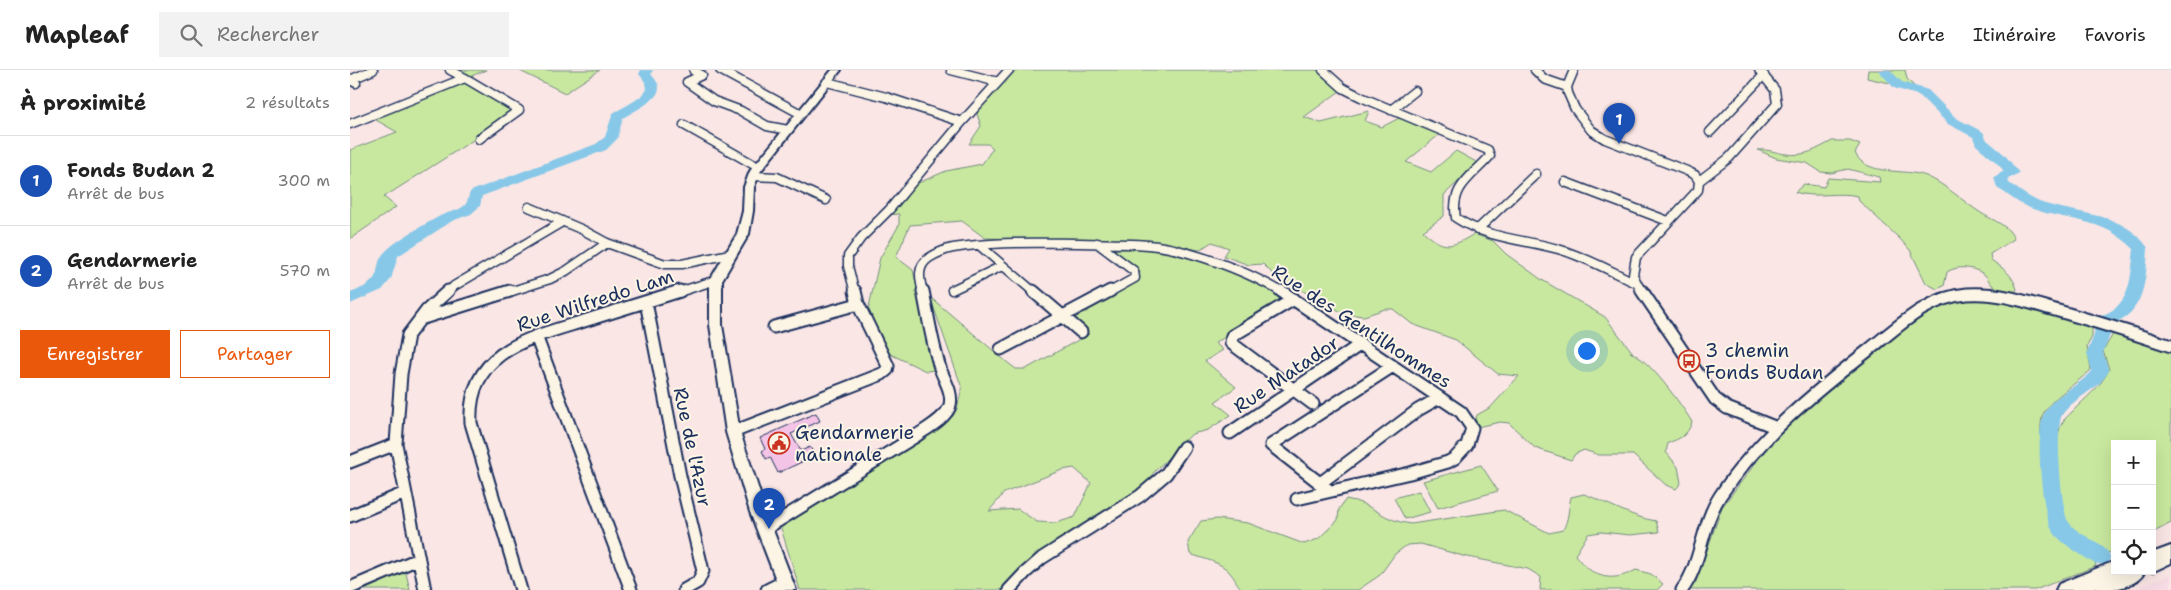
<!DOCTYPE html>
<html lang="fr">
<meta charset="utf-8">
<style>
body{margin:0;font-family:"Shantell Sans",sans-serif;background:#f2f2f2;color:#222}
.controls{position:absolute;right:15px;bottom:15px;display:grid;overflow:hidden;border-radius:0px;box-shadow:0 5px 20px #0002}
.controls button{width:45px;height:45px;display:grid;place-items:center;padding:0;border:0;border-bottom:1px solid #e0e0e0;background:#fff;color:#222;font:25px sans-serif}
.you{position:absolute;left:1236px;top:280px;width:18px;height:18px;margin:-12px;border:4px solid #fff;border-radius:50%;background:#1a73e8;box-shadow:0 0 0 8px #1a73e833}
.badge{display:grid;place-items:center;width:32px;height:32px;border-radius:50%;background:#ea580c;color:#fff;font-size:16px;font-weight:700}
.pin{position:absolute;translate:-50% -41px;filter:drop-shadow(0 1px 2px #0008)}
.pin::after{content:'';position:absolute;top:26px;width:18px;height:15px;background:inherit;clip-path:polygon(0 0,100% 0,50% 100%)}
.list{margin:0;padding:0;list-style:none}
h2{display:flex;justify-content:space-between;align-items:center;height:65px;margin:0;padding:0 20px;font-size:21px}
h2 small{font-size:16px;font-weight:400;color:#767676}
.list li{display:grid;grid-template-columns:32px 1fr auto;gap:15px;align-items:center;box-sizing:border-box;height:90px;padding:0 20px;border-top:1px solid #e0e0e0}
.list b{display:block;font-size:19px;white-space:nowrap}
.list p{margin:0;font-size:16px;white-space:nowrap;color:#767676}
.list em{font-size:16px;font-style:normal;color:#767676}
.actions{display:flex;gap:10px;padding:15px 20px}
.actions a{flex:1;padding:11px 0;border:1px solid #ea580c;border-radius:0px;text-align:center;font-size:18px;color:#ea580c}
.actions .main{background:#ea580c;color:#fff}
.icon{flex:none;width:28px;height:28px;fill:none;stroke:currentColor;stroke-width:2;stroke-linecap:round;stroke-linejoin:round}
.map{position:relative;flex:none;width:1821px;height:520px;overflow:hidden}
header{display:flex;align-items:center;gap:30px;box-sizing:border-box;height:70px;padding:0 25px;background:#fff;border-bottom:1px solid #e0e0e0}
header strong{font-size:24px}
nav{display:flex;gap:28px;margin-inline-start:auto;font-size:18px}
.search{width:350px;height:45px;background:#f2f2f2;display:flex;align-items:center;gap:12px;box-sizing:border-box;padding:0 18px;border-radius:0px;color:#767676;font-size:19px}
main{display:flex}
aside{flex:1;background:#fff}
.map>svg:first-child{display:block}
.built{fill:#f8dce5}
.green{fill:#c9e89f;stroke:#728c7e;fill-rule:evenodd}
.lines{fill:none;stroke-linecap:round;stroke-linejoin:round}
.river{fill:#87c8e8;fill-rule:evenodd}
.building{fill:#f4c4e6;stroke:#1b2f5e}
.minor-far1-casing{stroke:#1b2f5e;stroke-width:11}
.minor-casing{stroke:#1b2f5e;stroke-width:15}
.tertiary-casing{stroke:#1b2f5e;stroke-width:4}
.trunk-casing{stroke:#1b2f5e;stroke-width:4}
.minor-far1{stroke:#fcf5e5;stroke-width:8}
.minor{stroke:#fcf5e5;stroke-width:11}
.tertiary{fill:#fcf5e5;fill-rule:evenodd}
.trunk{fill:#fcf5e5;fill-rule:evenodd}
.labels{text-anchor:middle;stroke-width:4;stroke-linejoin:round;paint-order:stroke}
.street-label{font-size:19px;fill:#1b2f5e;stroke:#fcf5e5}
.poi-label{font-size:19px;fill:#1b2f5e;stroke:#fcf5e5;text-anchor:start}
</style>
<header>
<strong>Mapleaf</strong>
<div class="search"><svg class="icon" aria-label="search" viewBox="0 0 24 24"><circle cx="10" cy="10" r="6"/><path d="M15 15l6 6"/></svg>Rechercher</div>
<nav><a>Carte</a><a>Itinéraire</a><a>Favoris</a></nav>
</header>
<main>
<aside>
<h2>À proximité<small>2 résultats</small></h2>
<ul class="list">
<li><span class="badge" style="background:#1a4fb4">1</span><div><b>Fonds Budan 2</b><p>Arrêt de bus</p></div><em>300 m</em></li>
<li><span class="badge" style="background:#1a4fb4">2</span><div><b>Gendarmerie</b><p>Arrêt de bus</p></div><em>570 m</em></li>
</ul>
<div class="actions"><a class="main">Enregistrer</a><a>Partager</a></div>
</aside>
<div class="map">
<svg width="1821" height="520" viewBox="0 0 1821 520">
<rect width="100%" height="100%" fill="#fae6e5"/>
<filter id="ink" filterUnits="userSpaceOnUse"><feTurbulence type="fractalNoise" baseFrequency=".02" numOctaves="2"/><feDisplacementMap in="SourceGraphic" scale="10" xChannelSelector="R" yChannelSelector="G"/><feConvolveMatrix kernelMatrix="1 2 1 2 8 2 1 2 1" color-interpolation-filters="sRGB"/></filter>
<g filter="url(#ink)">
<path class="built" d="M1821 504V520H1782Z"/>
<path class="green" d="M100 0H136L116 8 164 36V44L34 127 46 137 0 169V80L47 62 19 46 115 8Z
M168 0H250L215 23Z
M672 0H968L990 21 954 47 971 53 1019 41 1015 51 1032 57 1051 47 1090 64 1056 92 1081 102 1106 81 1128 93 1094 125V146L1073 161C1094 180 1101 178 1124 164L1143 171 1156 184 1192 210 1255 247 1283 283 1280 282C1299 289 1331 334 1342 352 1337 366 1331 368 1318 373L1316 382 1328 397 1331 413 1326 419 1316 415 1283 385H1249L1234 380 1225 384 1221 390 1185 378 1159 353 1150 352 1122 358 1127 345 1141 337 1169 306 1148 304 1106 270 1062 254 1043 239H1035L1014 246 995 244 942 215 932 213 913 194 899 195 874 186 879 178 862 172 849 180 813 173 635 168 612 151 560 155 546 187 563 200 587 300 576 301 540 284 524 263 518 241 530 188 549 155V144L537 145 556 128 559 117 596 101 632 94 643 78 638 74H619L631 56 627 44 629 36 664 2Z
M1518 0H1555L1557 9 1566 18V21L1558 22 1544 14 1517 8Z
M1482 71H1500L1510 75 1505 83C1516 107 1555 98 1576 106 1597 115 1612 131 1631 143 1640 149 1653 153 1660 162 1662 164 1662 166 1664 169L1640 184 1641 190C1654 199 1662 204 1667 219L1664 224C1657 222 1648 220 1642 215 1639 212 1638 208 1635 205 1624 197 1608 195 1597 202L1594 216 1587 219 1576 213 1560 180 1549 168 1509 131 1508 126C1487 121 1466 129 1445 122L1454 114 1474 117 1478 108 1530 112 1529 107 1498 99 1481 103 1471 102 1457 93 1426 88 1408 80C1419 79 1426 83 1436 84 1455 87 1467 79 1482 71Z
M758 175C827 180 876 196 937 230L865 273 873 280 855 291 886 317 865 332 881 345 858 360 842 364 804 402 794 420 654 520H450L430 455 595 353 603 346 607 339 612 318 580 227 658 293 666 299H676L739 264 721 246 788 209 790 202 788 200ZM724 398 741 413 725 447 706 453 687 452 668 439 639 441 654 423 712 400Z
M1620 226 1651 229 1742 257V267L1737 276 1741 300C1727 313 1703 327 1694 342 1685 356 1697 424 1699 443 1706 465 1728 478 1745 492L1746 496 1685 520H1340L1346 512 1372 437 1427 365 1488 310 1549 258 1591 232Z
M1762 260 1821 279V453L1802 463V374H1765V481L1757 483C1744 477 1729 467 1719 457 1705 441 1702 371 1712 353 1714 349 1719 345 1722 342 1735 328 1752 316 1759 299L1753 281 1762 266Z
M1131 395 1148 421 1088 438 1073 411Z
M1069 421 1080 442 1055 449 1044 428Z
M1234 424C1259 433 1280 447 1306 451L1309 462 1280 465 1251 462 1238 464 1225 485C1242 507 1260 514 1286 500L1301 504 1313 514 1307 520H1190L1191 507 1178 499 1113 486 1071 474 1057 475 1045 484 1030 505 1008 520H893C887 515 886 510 881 504 873 492 853 489 840 484L838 472 851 451 867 449 898 453 954 474 968 469 988 450 989 439 996 429C1023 433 1032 451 1061 454L1154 440 1199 463 1213 460C1219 449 1218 439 1221 427Z
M55 499 60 520H6Z"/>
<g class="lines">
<path class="river" d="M291 0H303L301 4C304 8 309 13 309 18 309 30 282 42 273 48L267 69 256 80 132 126 130 136 121 144 102 151 48 186 41 209 32 220 0 234V223C41 209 18 196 38 179 51 167 74 155 90 146 98 142 109 141 115 135 118 132 118 125 121 121L246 74 255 67 263 43C270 39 297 26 297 18 297 13 292 8 289 4Z
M1528 0H1540L1552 12 1578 20 1606 48 1633 62 1637 70 1655 85 1669 103 1658 109 1659 113C1669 120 1679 128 1692 133 1729 145 1774 142 1798 178 1796 208 1795 244 1761 254L1760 265 1753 283 1759 301C1748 321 1725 326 1712 345 1705 355 1711 440 1718 451 1728 467 1753 470 1761 487L1758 493C1747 497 1741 491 1731 485 1721 478 1709 471 1702 460 1691 442 1685 363 1694 344 1704 323 1729 317 1742 301L1737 283 1744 265 1745 251 1747 247C1782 237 1780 210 1784 179 1751 146 1720 153 1680 138 1668 134 1658 124 1647 118L1644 107 1654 101 1645 91 1626 75 1623 67 1598 54 1570 26 1544 18Z"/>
</g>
<path class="building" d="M466 343 470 351 441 364 451 381 460 377 464 384 455 388 456 390 428 403 420 387 416 389 412 381 415 379 410 368Z"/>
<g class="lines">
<g class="minor-far1-casing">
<path id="minor-far1" d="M370 0 451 44
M601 0 648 12
M973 0 993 18 1011 27 1138 80 1140 86C1122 107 1100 116 1106 148 1138 169 1173 169 1208 179 1236 187 1260 201 1286 213
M1185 0 1194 9 1217 17
M1224 0 1217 17 1218 23 1225 39 1241 60 1255 69 1337 101 1345 105 1349 111
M344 1 352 5 337 12 364 31 391 41 417 56 438 60
M115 8 169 40 129 69
M477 12 536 27 612 52 539 140 511 168 498 186V196L505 223
M6 13 0 10 23 0
M1041 40 1065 21
M612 52 659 0
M0 54 115 8 100 0
M334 55 408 97
M1360 62 1414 5
M403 106 427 107 476 130
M1349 111 1379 88 1427 34 1425 20 1409 0
M1215 112 1318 151
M179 137 233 160 257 173 315 194H332L380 184
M1127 160 1186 104
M747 173 784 201 785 208 758 223
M629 175 685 223
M602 220 652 196
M97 223 104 216 212 152
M156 223 200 209 216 201 257 173
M326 223 366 210
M573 223C570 210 566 197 579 188 585 184 596 179 603 178 644 171 688 173 729 173 760 174 793 172 824 179 862 189 899 202 933 223
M1292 223 1283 205 1286 187 1348 120 1349 111"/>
</g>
<g class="minor-casing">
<path id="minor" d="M683 221 731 262
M931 221 1111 342 1122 358 1117 375 1105 388 1098 392 1060 403 947 429
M1292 221 1365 329 1377 338 1427 358
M944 229 882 266 881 273 963 334
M296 232 330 406 353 501 348 512 334 520
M70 249 160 221
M424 257 508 234
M186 266 281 520
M651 279 760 221
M383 362 532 304 537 300 538 296 508 234 505 221
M880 363 1011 274
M0 392 46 374
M969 414 1068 340 1089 328
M980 421 921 375 1043 296
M0 446 55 423
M415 459 566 366C576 359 597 348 600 335 603 322 594 310 590 298 582 273 578 246 573 221
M0 518 68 489
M75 520 46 374 51 304 58 265 77 240 98 221
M171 520 121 353C117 281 179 268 234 251 266 241 298 231 330 221
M417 520 435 511
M659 520 675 503 692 488 790 426 816 404 834 377
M1332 520C1352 493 1351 455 1370 426 1409 367 1465 322 1520 279 1550 255 1578 227 1617 224 1646 222 1671 230 1698 238 1740 250 1780 262 1821 276"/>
</g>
<g class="tertiary-casing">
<path id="tertiary" d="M482 0H491L410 102 404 117 403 141 399 164 372 210V255L390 362 416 442 446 520H430L400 442 376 362 360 255V210L387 164 393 141 394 117 400 101Z"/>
</g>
<g class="trunk-casing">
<path id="trunk" d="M1821 476V493L1802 502 1801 501 1802 483Z
M1765 491V501H1795C1788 517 1763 520 1747 520L1746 517 1739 520H1706L1709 514Z"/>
</g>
<use href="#minor-far1" class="minor-far1"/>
<use href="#minor" class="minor"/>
<use href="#tertiary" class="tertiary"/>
<use href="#trunk" class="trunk"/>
</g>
</g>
<defs>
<g id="bus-ring" transform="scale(1.125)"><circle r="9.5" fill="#fcf5e5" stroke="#c8321e" stroke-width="1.5"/><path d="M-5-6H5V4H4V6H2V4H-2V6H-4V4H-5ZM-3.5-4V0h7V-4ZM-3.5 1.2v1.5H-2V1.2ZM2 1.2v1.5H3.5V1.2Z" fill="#c8321e"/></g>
<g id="civic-ring" transform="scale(1.125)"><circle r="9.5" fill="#fcf5e5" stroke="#c8321e" stroke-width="1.5"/><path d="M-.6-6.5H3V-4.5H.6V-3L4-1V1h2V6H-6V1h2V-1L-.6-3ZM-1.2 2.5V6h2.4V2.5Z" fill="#c8321e"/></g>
</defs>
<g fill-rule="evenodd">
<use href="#bus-ring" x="1339" y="291"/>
<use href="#civic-ring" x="429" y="373"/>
</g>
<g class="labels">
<g class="street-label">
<text transform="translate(245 230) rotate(-18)" y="7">Rue Wilfredo Lam</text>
<text transform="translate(1012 256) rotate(33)" y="7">Rue des Gentilhommes</text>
<text transform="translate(936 304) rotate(-34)" y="7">Rue Matador</text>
<text transform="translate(343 377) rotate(78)" y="7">Rue de l'Azur</text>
</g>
<g class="poi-label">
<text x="1355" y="287">3 chemin<tspan x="1355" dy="22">Fonds Budan</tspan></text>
<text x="445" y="369">Gendarmerie<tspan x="445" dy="22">nationale</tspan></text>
</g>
</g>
</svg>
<div class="controls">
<button>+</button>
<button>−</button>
<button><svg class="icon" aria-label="locate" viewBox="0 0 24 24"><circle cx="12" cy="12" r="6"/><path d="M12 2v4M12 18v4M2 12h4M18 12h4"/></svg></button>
</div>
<div class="you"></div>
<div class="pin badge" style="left:1269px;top:74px;background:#1a4fb4">1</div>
<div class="pin badge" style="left:419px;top:459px;background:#1a4fb4">2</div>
</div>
</main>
